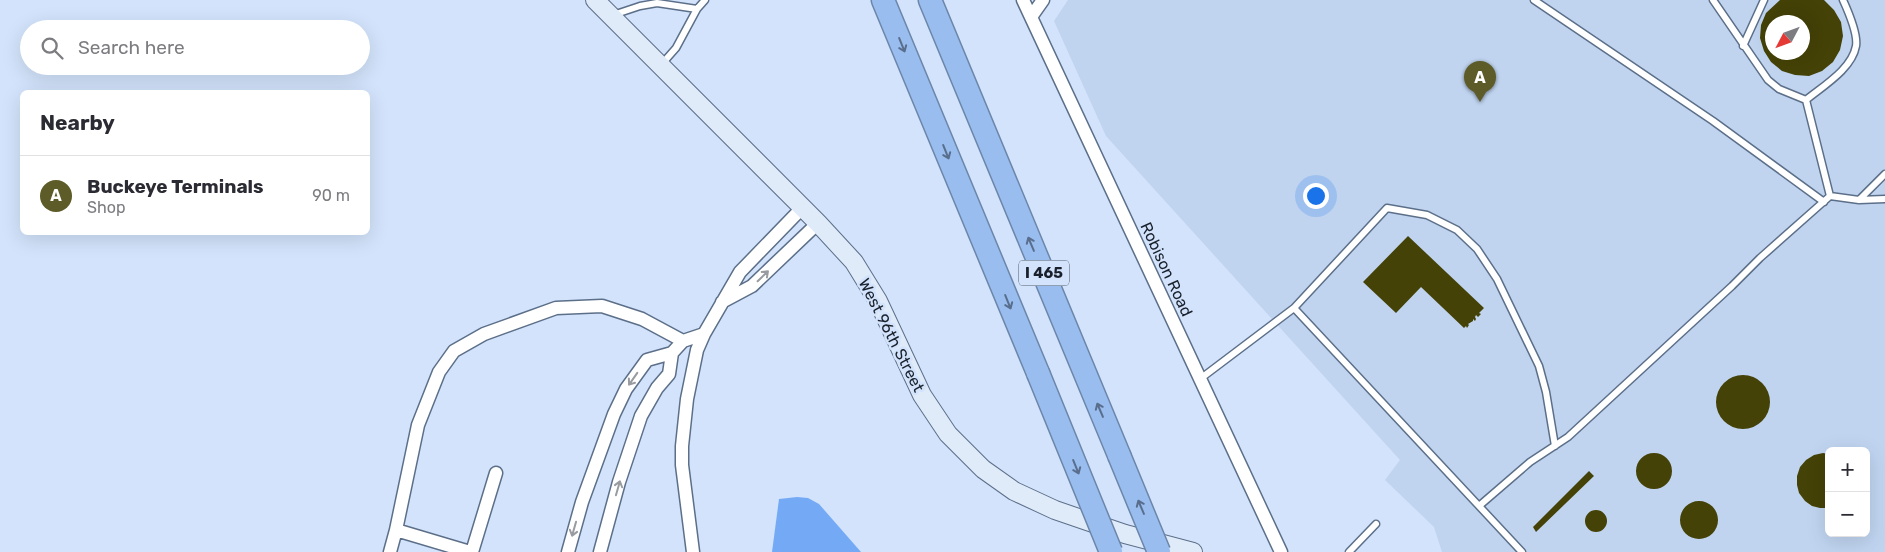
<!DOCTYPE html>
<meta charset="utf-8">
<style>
body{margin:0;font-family:Rubik,sans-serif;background:#f2f2f3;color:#2b2b33}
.controls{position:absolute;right:15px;bottom:15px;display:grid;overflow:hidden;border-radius:8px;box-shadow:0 5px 20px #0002}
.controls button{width:45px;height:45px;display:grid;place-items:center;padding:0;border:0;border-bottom:1px solid #e1e1e2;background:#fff;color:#2b2b33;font:25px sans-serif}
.compass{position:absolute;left:1765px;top:15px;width:45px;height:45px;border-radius:50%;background:#fff;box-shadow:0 5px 20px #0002;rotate:229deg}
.you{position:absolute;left:1315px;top:195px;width:18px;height:18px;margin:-12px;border:4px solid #fff;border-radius:50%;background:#1a73e8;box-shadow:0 0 0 8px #1a73e833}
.badge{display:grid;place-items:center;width:32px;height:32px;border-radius:50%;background:#5d5b27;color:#fff;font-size:16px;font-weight:700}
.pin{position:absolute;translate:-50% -41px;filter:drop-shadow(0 1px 2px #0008)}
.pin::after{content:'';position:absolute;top:26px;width:18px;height:15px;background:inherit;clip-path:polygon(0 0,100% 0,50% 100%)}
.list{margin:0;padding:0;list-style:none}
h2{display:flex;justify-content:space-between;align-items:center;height:65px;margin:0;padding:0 20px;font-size:21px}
h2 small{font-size:16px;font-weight:400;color:#7c7c81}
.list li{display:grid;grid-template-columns:32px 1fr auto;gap:15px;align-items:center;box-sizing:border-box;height:80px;padding:0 20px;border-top:1px solid #e1e1e2}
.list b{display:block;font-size:19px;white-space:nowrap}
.list p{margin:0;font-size:16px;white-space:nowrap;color:#7c7c81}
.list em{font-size:16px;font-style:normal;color:#7c7c81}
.icon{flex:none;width:28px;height:28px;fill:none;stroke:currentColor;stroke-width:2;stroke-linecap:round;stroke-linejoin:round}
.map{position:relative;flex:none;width:1885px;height:552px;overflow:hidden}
.search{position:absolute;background:#fff;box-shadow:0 5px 20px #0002;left:20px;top:20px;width:350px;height:55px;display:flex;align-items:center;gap:12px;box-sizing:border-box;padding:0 18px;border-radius:28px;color:#7c7c81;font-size:19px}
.panel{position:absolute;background:#fff;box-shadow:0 5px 20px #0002;left:20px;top:90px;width:350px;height:145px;border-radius:8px}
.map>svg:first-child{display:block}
.built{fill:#c0d4f0;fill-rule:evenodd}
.water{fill:#74aaf5}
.building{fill:#454207;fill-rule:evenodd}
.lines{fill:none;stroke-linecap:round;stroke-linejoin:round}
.lane-casing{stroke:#5c6f89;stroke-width:9}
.street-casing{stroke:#5c6f89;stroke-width:15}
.secondary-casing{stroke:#5c6f89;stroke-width:20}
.highway-casing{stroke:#6c86aa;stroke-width:25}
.lane{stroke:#fff;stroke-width:6}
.street{stroke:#fff;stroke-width:12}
.secondary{stroke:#e0ebfa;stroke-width:18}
.highway{stroke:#99bdef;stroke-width:22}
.highway-bridge-casing{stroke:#6c86aa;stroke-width:25;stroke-linecap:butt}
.highway-bridge{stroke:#99bdef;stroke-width:22}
.oneway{stroke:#596e8d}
.oneway2{stroke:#989ba0}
.labels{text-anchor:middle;stroke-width:5;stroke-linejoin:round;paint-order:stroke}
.shield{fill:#d2e3fb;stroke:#505a69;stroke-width:1}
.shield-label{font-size:15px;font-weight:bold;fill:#19202b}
.street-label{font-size:16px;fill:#19202b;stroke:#d2e3fb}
</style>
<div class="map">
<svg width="1885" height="552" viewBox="0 0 1885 552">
<rect width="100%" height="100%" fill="#d2e3fb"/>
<path class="built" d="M1068 0H1885V552H1442L1434 527 1385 480 1400 460 1106 136 1054 21ZM1772 22H1802V52H1772ZM1829 451H1866V533H1829Z"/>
<path class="water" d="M797 497 808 498 819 504 861 552H772L779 499Z"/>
<path class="building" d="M1780 0H1824L1834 10 1841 22 1843 36 1840 50 1833 62 1822 71 1809 76 1795 75 1782 71 1771 62 1764 51 1760 38 1761 25 1766 13ZM1772 22H1802V52H1772Z
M1408 236 1484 308 1479 313 1481 314 1478 317 1476 315 1475 317 1476 319 1475 321 1473 319V321L1468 324 1469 325 1467 328 1466 326 1464 328 1421 287 1396 313 1363 282Z
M1716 402a27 27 0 1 1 54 0a27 27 0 1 1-54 0Z
M1636 471a18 18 0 1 1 36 0a18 18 0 1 1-36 0Z
M1823 453 1829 454V508H1820L1812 506 1805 501 1799 493 1797 485V476L1800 467 1806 460 1814 455Z
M1589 471 1594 476 1536 532 1533 527Z
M1680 520a19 19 0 1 1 38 0a19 19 0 1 1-38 0Z
M1585 521a11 11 0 1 1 22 0a11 11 0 1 1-22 0Z"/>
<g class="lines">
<g class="lane-casing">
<path id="lane" d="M1534 0 1713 121 1824 202
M1713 0 1768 80 1779 89 1806 100
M613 15 640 6 657 3 697 9
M1743 46 1764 0
M661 65 676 48 697 9 705 0
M1806 100C1823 86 1852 69 1856 46 1858 34 1848 11 1843 0
M1806 100 1830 196
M1859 200 1885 174
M1294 308 1387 208 1427 215 1457 230 1477 249 1497 279 1539 366 1546 392 1555 446
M1200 379 1294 308 1479 506 1530 462 1568 437 1732 286 1760 258 1830 196 1859 200 1885 199
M1479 506 1522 552
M1349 552 1376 524"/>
</g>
<g class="street-casing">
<path id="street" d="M1023 0 1281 552
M1031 17 1043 0
M722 302 752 286 818 223
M390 552 396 530
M470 552 396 530 418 425 439 372 454 351 484 334 556 308 602 306 642 319 683 341
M472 552 496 473
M568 552 582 502 614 414 626 389 647 360 672 353 683 341 704 334
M600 552 619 482 641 416 657 388 669 374 672 353
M693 552 682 465V446L687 399 697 350 704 334 740 272 803 207"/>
</g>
<g class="secondary-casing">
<path id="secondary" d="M595 0 818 223 854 262 878 301 922 395 948 434 983 469 1014 491 1055 510 1125 534 1193 552"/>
</g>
<g class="highway-casing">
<path id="highway" d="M883 0 1038 373
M930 0 1119 455"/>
</g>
<use href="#lane" class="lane"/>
<use href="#street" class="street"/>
<use href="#secondary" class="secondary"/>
<use href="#highway" class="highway"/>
<g class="highway-bridge-casing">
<path id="highway-bridge" d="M1038 373 1111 552
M1119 455 1159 552"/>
</g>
<use href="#highway-bridge" class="highway-bridge"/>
</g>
<defs><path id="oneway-shaft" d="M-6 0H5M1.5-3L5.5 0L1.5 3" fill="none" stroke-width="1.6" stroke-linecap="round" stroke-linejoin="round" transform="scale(1.25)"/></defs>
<g class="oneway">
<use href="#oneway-shaft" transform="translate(902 45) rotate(68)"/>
<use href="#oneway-shaft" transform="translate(946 152) rotate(68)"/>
<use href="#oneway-shaft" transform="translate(1031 244) rotate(-113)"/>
<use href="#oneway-shaft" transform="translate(1008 302) rotate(68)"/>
<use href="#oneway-shaft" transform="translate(1100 410) rotate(-113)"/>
<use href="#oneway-shaft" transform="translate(1076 467) rotate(68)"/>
<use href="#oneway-shaft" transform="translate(1141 507) rotate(-113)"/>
</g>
<g class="oneway2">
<use href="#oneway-shaft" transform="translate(763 276) rotate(-44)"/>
<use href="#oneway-shaft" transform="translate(633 379) rotate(125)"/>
<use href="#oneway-shaft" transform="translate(618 488) rotate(-74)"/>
<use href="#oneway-shaft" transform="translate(574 529) rotate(106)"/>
</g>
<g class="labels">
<rect class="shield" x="1019" y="260.5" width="50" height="25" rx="4"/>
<g class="shield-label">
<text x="1044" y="278">I 465</text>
</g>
<g class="street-label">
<text transform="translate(1167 269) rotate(65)" y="6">Robison Road</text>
<text transform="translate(892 335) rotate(63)" y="6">West 96th Street</text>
</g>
</g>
</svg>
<div class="controls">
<button>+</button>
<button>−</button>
</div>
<svg class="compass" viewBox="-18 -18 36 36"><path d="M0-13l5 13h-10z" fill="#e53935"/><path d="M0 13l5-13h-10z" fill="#7c7c81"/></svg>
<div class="you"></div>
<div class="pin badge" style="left:1480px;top:102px">A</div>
<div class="search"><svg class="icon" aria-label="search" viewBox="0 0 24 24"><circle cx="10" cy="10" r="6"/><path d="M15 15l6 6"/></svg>Search here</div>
<section class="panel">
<h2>Nearby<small></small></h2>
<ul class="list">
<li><span class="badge">A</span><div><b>Buckeye Terminals</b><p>Shop</p></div><em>90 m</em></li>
</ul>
</section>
</div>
